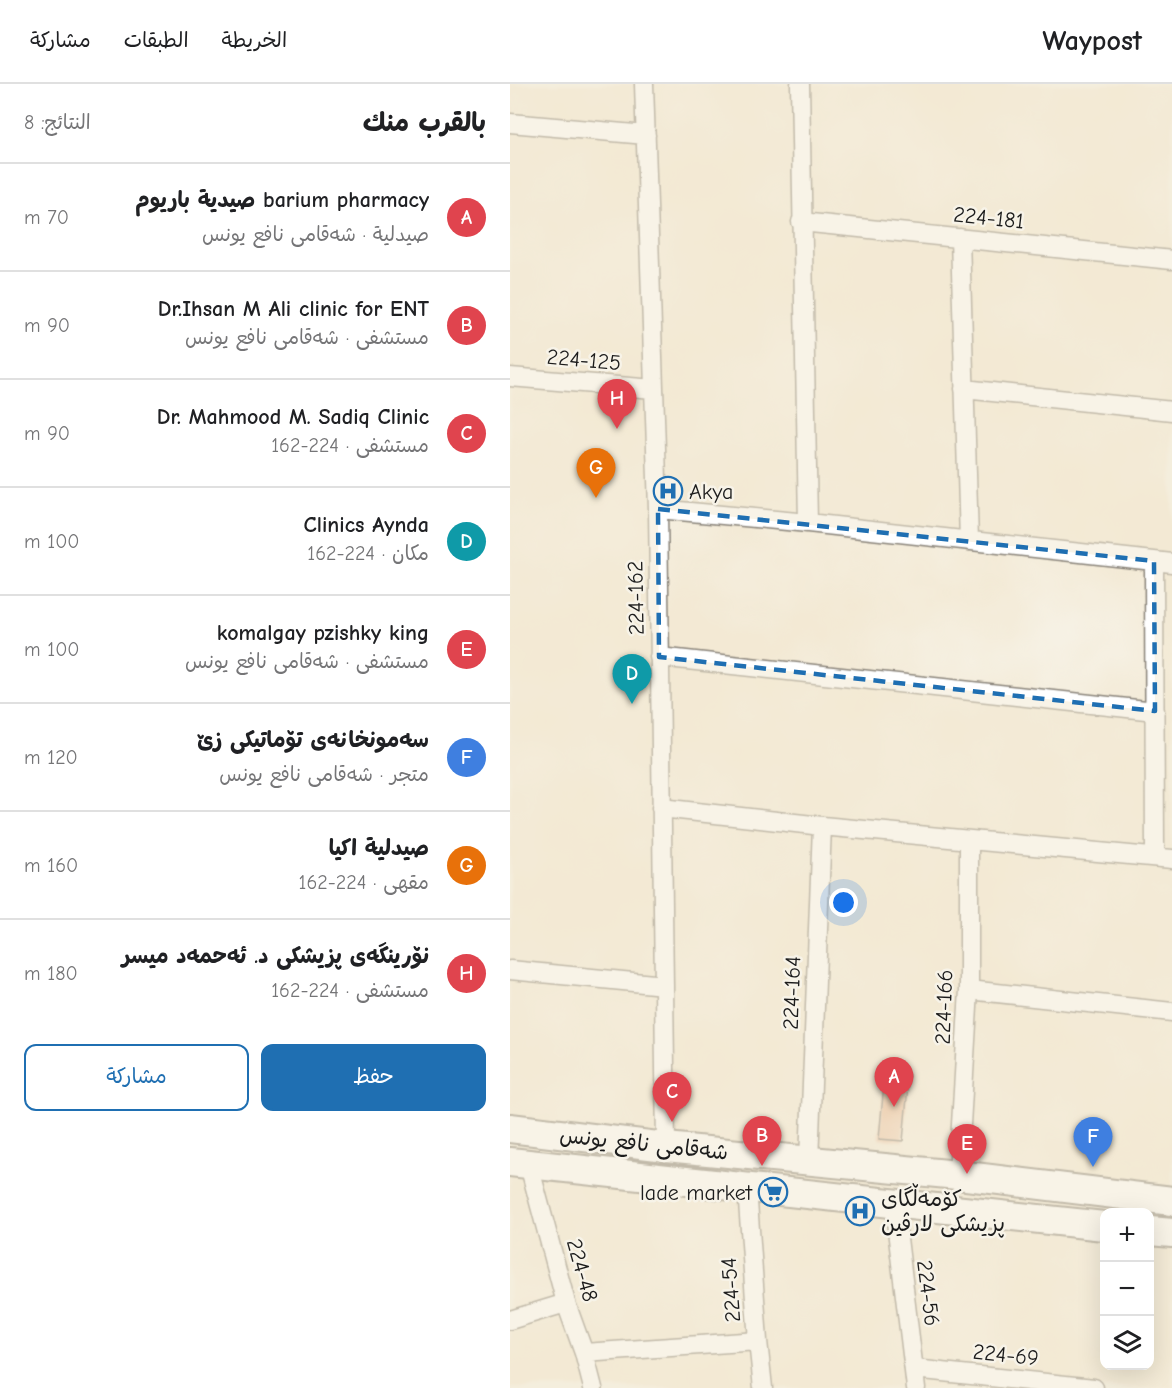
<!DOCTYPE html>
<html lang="ar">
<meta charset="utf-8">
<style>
body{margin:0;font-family:"Comic Neue","Playpen Sans Arabic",sans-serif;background:#f2f2f2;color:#202124;direction:rtl}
.controls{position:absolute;right:18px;bottom:18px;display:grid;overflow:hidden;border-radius:12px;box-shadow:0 6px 24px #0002}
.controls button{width:54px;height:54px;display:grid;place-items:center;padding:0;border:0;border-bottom:2px solid #e0e0e0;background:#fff;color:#202124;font:30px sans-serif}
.you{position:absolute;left:334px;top:819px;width:21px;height:21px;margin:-15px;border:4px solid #fff;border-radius:50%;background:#1a73e8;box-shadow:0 0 0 9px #1a73e833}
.badge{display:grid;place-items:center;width:39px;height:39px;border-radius:50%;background:#1f6fb2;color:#fff;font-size:20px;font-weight:700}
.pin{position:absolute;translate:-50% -50px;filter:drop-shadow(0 2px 3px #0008)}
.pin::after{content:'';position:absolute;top:32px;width:21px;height:18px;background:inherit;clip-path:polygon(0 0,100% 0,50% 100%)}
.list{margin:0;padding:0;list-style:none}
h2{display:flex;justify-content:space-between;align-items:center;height:78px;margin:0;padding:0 24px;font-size:26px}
h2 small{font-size:20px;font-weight:400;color:#757577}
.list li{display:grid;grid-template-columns:39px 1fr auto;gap:18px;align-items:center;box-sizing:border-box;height:108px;padding:0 24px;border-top:2px solid #e0e0e0}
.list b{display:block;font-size:22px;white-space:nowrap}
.list p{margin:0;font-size:20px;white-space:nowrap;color:#757577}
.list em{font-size:20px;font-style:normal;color:#757577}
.actions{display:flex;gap:12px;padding:18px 24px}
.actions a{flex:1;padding:14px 0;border:2px solid #1f6fb2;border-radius:12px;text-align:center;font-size:21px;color:#1f6fb2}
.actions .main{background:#1f6fb2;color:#fff}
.icon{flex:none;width:33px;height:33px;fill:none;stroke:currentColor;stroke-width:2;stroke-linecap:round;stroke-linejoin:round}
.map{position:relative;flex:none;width:662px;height:1304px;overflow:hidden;direction:ltr}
header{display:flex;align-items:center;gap:36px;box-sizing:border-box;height:84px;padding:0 30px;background:#fff;border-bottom:2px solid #e0e0e0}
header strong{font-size:28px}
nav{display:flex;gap:33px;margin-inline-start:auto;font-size:21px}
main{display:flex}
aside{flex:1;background:#fff}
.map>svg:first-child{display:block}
.building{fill:#e8ad84}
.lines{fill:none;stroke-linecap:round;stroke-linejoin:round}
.minor-casing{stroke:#888278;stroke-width:21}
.primary-casing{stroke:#888278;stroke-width:32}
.minor{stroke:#fff;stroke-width:18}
.primary{stroke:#fff;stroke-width:28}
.marked{fill:none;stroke:#1f6fb2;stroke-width:4.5;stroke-dasharray:12 8;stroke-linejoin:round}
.labels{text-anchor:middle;stroke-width:5;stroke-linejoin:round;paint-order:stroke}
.street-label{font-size:22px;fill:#1c1c1c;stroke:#f7f3e8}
.poi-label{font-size:22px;fill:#1c1c1c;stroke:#f7f3e8;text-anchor:start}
</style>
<header>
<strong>Waypost</strong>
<nav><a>الخريطة</a><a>الطبقات</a><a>مشاركة</a></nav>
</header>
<main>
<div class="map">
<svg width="662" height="1304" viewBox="0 0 662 1304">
<rect width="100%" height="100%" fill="#f7f3e8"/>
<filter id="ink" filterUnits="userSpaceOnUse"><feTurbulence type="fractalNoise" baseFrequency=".0167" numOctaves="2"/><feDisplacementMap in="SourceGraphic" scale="12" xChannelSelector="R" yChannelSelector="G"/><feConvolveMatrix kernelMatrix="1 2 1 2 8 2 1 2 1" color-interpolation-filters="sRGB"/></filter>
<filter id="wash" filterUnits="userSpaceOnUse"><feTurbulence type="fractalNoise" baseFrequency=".008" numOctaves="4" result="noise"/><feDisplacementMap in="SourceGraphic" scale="24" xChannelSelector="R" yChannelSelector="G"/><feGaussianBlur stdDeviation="1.35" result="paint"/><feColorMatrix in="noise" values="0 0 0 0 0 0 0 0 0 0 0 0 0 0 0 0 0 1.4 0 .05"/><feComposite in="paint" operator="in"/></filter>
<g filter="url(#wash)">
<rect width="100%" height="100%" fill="#f3e9d4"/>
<g id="blocks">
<path class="building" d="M375 989 399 991 393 1057 369 1055Z"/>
</g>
</g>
<g filter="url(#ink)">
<use href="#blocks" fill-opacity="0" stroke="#888278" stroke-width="1.5"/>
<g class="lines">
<g class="minor-casing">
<path id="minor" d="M134 0 148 425 156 1063
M290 0 298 439
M0 39 136 51
M291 138 662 176
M450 154 459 457
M0 293 144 305
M454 305 662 327
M148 425 298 439 662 479
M644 477 645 773
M149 573 645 627
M151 724 312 742 662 775
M0 886 154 901
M459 906 662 928
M299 1077 312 742
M19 1081 56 1219 74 1269 83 1304
M448 1091 459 906V756
M237 1104 248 1257 253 1304
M384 1121 406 1304
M0 1236 56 1219
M74 1269 248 1257
M404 1285 584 1304"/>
</g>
<g class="primary-casing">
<path id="primary" d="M0 1044 156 1063 448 1091 662 1117
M0 1078 594 1142
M640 1147 662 1149"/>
</g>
<use href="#minor" class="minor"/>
<use href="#primary" class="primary"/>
</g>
</g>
<path d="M0 0H662V1304H0ZM148 425 644 477 645 627 149 573Z" fill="#f3e9d4" fill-opacity=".55" fill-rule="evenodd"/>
<path class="marked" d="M148 425 644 477 645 627 149 573Z"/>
<defs>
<g id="hospital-ring" transform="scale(1.5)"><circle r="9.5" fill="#f7f3e8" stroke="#1f6fb2" stroke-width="1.5"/><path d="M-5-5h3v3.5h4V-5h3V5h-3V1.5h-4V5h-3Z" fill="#1f6fb2"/></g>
<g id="supermarket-ring" transform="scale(1.5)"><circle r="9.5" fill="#f7f3e8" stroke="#1f6fb2" stroke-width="1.5"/><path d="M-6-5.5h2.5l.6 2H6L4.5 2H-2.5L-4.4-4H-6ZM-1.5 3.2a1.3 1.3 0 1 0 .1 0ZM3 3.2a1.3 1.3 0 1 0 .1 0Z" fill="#1f6fb2"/></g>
</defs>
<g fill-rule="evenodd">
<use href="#hospital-ring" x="158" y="407"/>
<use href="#supermarket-ring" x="263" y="1108"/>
<use href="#hospital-ring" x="350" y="1127"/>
</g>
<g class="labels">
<g class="street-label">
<text transform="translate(479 133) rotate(6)" y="8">224-181</text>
<text transform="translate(74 275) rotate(5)" y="8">224-125</text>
<text transform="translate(125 514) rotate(-91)" y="8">224-162</text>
<text transform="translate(281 909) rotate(-88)" y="8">224-164</text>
<text transform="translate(433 923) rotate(-88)" y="8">224-166</text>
<text transform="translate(134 1059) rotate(6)" y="8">شەقامی نافع یونس</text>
<text transform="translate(73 1186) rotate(74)" y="8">224-48</text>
<text transform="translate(220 1206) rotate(-94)" y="8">224-54</text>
<text transform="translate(419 1209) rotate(83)" y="8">224-56</text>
<text transform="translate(496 1270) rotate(6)" y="8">224-69</text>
</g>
<g class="poi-label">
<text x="179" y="415">Akya</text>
<text x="242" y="1116" text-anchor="end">lade market</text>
<text x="371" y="1122">کۆمەڵگای<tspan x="371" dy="25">پزیشکی لارڤین</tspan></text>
</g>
</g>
</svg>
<div class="controls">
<button>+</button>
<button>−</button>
<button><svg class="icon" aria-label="layers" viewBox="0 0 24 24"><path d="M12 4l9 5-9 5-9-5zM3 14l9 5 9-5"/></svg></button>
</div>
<div class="you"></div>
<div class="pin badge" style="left:384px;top:1023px;background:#e0444e">A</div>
<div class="pin badge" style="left:252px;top:1082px;background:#e0444e">B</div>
<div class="pin badge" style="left:162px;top:1038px;background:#e0444e">C</div>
<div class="pin badge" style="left:122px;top:620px;background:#0f9aa8">D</div>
<div class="pin badge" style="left:457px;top:1090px;background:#e0444e">E</div>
<div class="pin badge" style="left:583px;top:1083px;background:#3f7fe0">F</div>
<div class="pin badge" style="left:86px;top:414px;background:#e8710a">G</div>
<div class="pin badge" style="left:107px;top:345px;background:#e0444e">H</div>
</div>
<aside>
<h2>بالقرب منك<small>النتائج: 8</small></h2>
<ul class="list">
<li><span class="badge" style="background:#e0444e">A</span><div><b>barium pharmacy صيدية باريوم</b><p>صيدلية · شەقامی نافع یونس</p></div><em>70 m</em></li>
<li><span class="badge" style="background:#e0444e">B</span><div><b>Dr.Ihsan M Ali clinic for ENT</b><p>مستشفى · شەقامی نافع یونس</p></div><em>90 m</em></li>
<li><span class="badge" style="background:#e0444e">C</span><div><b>Dr. Mahmood M. Sadiq Clinic</b><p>مستشفى · 224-162</p></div><em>90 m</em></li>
<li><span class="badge" style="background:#0f9aa8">D</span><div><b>Clinics Aynda</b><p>مكان · 224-162</p></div><em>100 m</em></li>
<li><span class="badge" style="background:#e0444e">E</span><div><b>komalgay pzishky king</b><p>مستشفى · شەقامی نافع یونس</p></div><em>100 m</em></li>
<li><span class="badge" style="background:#3f7fe0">F</span><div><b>سەمونخانەی تۆماتیکی زێ</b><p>متجر · شەقامی نافع یونس</p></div><em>120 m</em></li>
<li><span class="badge" style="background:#e8710a">G</span><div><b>صيدلية اكيا</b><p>مقهى · 224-162</p></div><em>160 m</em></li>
<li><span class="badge" style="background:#e0444e">H</span><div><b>نۆرینگەی پزیشکی د. ئەحمەد میسر</b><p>مستشفى · 224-162</p></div><em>180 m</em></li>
</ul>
<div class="actions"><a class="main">حفظ</a><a>مشاركة</a></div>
</aside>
</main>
